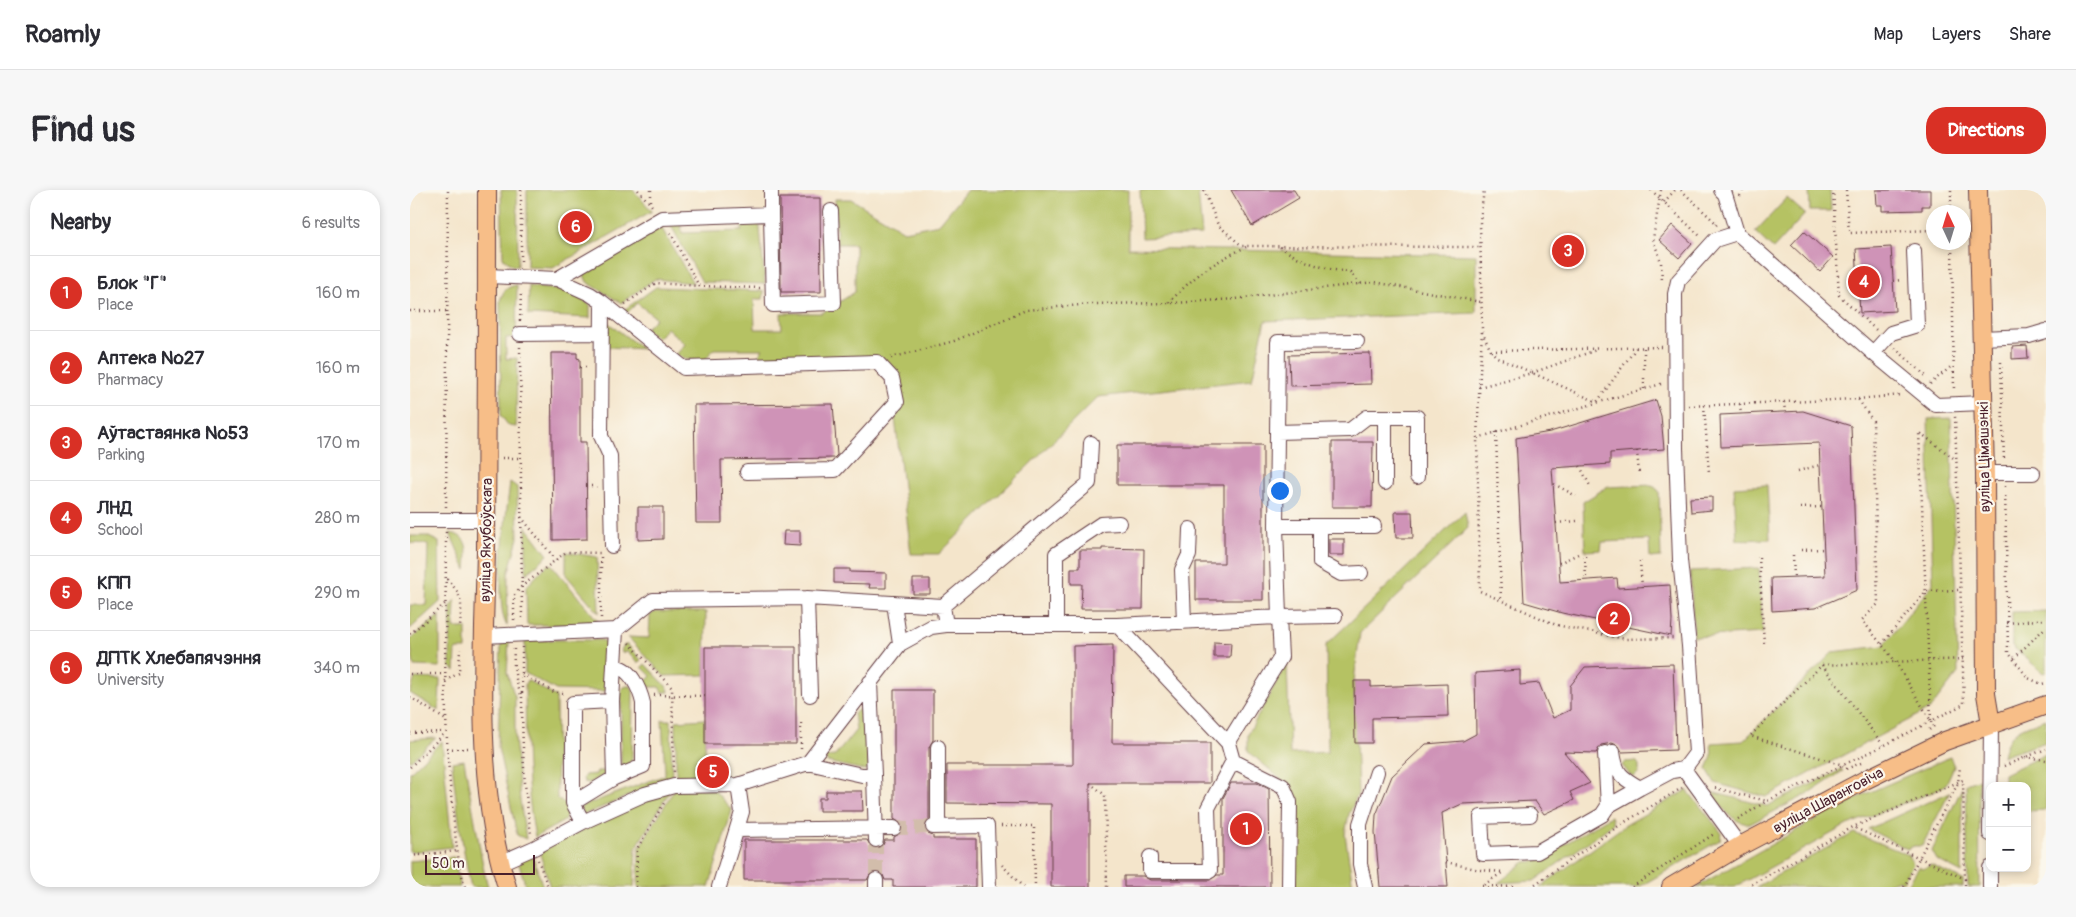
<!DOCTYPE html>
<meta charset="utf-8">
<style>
body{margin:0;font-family:Pangolin,sans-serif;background:#f7f7f7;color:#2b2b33}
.controls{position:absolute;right:15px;bottom:15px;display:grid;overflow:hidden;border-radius:10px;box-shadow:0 2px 8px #0003}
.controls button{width:45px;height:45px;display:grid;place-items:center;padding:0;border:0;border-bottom:1px solid #e1e1e2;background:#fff;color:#2b2b33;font:25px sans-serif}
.compass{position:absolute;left:1516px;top:15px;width:45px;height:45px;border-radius:50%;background:#fff;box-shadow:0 2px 8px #0003;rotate:356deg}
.scale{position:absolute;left:15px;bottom:12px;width:110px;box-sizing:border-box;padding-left:5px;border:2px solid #4a1f2b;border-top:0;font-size:14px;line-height:18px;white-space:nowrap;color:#4a1f2b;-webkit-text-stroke:4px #fbf7ec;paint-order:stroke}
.you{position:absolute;left:869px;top:300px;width:18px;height:18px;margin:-12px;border:4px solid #fff;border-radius:50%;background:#1a73e8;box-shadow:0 0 0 8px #1a73e833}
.badge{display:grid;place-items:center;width:32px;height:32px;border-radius:50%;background:#d93025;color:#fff;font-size:16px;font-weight:700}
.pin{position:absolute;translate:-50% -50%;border:2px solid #fff;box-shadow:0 1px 5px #0006}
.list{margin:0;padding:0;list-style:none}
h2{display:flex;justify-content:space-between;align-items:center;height:65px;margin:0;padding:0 20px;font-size:21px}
h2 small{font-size:16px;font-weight:400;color:#7c7c81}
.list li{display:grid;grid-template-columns:32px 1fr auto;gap:15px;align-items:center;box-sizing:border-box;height:75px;padding:0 20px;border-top:1px solid #e1e1e2}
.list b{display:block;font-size:19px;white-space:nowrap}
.list p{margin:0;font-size:16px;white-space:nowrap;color:#7c7c81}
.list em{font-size:16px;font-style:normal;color:#7c7c81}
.map{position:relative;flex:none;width:1636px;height:697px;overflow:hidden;border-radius:20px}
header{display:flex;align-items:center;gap:30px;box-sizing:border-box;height:70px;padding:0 25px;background:#fff;border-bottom:1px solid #e1e1e2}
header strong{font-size:24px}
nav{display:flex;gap:28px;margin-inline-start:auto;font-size:18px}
.intro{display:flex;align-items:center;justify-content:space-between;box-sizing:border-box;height:120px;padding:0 30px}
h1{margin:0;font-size:35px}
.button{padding:12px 22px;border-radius:20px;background:#d93025;color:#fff;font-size:18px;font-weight:700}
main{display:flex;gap:30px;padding:0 30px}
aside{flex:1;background:#fff;border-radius:20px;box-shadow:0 2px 8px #0003}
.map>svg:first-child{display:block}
.green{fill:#b5c264;stroke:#807048}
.building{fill:#cf93b7}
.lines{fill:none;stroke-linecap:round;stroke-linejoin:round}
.minor-tunnel{stroke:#d2bdab;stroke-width:14;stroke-dasharray:14 7;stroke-linecap:butt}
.minor-casing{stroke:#643d43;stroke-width:16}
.major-casing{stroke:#643d43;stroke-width:20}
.path{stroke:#643d43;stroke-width:2.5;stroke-dasharray:1 4;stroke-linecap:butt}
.minor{stroke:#fff;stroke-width:14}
.major{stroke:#f7be88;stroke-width:18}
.labels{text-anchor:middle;stroke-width:4.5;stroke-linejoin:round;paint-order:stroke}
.street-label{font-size:15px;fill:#4a1f2b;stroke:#fbf7ec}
</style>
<header>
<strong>Roamly</strong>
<nav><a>Map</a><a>Layers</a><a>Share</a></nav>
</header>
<div class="intro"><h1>Find us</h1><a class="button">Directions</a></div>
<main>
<aside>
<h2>Nearby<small>6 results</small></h2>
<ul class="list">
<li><span class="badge">1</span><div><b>Блок &quot;Г&quot;</b><p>Place</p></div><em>160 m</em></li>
<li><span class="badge">2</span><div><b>Аптека №27</b><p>Pharmacy</p></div><em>160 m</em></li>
<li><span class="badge">3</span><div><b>Аўтастаянка №53</b><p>Parking</p></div><em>170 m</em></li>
<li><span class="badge">4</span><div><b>ЛНД</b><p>School</p></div><em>280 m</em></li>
<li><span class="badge">5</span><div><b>КПП</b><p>Place</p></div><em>290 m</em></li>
<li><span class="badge">6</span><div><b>ДПТК Хлебапячэння</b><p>University</p></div><em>340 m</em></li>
</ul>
</aside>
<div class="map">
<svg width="1636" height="697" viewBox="0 0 1636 697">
<rect width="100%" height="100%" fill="#fbf7ec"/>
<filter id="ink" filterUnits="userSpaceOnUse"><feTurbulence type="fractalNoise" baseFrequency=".02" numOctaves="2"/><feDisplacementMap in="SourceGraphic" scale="10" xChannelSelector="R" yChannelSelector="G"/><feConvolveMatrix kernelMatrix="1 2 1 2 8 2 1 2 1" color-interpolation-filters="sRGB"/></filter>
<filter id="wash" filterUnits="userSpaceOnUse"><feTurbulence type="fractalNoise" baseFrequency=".0096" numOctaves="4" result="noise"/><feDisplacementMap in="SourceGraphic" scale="20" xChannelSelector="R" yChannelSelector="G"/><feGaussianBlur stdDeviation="1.12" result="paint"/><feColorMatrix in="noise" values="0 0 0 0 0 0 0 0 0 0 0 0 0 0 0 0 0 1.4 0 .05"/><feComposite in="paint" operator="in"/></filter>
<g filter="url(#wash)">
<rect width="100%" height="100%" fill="#f4e5cb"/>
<path class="green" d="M91 0H107L108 76H103L93 68Z
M117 0H223L242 21 143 78 117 77Z
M557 0H718V58L1066 65V123L855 131 842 190 688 207 529 364H501L485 228 491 212 463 167 346 170 353 159H304L295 170 285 172 266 165 275 154 257 138 248 148 235 139 246 128 227 113 214 126 211 122 246 97 354 101 353 109H344L345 139H372L371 123H412L445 102V54H427L425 9H441L494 41 529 34Z
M730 0H788L792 45 732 48Z
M1399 0H1420L1421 21H1400Z
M1377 8 1395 24 1363 59 1345 42Z
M332 28H349L355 94 292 92 258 30H271L272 43 332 41Z
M251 37 283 93 245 89 211 113 177 92 174 85 177 77Z
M107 95 106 147 96 148V169L107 168 106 237 99 236 91 226 90 111C93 101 96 97 107 95Z
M119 96 161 102 180 115V128L118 125Z
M197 132 233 159 197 157Z
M1541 228 1548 483 1521 518 1356 607 1305 593 1297 579 1302 566 1301 553 1333 551 1423 462 1473 456 1523 394 1518 229Z
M100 292 107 297 108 348 98 384 97 436C83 415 97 320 100 292Z
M1242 295 1249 301 1251 367 1240 368 1239 350 1192 352 1191 360 1175 361 1173 312 1197 297Z
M1357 295 1360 349 1327 350 1324 297Z
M1055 322 1058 338 950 443 944 491 948 604 939 624 935 644 943 697H885L882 599 838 561V544L877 473 880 564 918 562 916 455Z
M116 336 138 365 116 384Z
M40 343C61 346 57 363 56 380Z
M0 346H17L29 352 30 412 0 439V415H16L18 354 0 353Z
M156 362 187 367 189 423 156 385Z
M141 374 188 431 194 435H117L116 397 136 376Z
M1349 378 1353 443 1284 447 1280 381Z
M45 410 44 438H56V459H46L45 481 40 476 41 416Z
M1636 421V482L1633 483 1602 456V422Z
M245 422H296L295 485 254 486 218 447 239 448 240 425Z
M30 425V477L4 476 0 450Z
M115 450H192L197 453 198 457V498L195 501 146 500 115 483Z
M91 451H99L97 483 105 507V546L110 610 116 649 107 645 88 557Z
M214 455H218L231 470 228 473 217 462 212 463 211 460Z
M235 474 258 498 259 502H252L249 497H240L235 492 241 486 232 477Z
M5 488 30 489 29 521 0 503Z
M117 490 146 507 147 609 155 613 159 621 154 631 125 647C115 597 116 545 115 494Z
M217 496H221L223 501 222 570 215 578 212 577 211 572V505L212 498Z
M452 518 454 520 459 578 454 580 417 572 414 567 425 566 446 540 444 523Z
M295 529V591H266V531Z
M1636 529V552L1593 566C1598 539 1613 538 1636 529Z
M252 530H261L262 590 253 592 173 625 170 617 255 585Z
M26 548 0 571V550Z
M32 551 42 657 0 662V582Z
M1636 564V620L1617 621V596H1594V584Z
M1540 567 1544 576 1536 594 1523 602 1437 635 1325 697H1286L1435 613Z
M54 570 74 681 78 697H61C52 655 46 614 42 572Z
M1226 571 1229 575V582L1224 587 1220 585 1212 575 1215 572Z
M1431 580 1433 581 1400 603 1340 634C1321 633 1312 616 1301 602L1357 616Z
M187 581H194L196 584 180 593 174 592 173 588 175 585 186 584Z
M1569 589 1570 697H1558L1556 594Z
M265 598 303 599 322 620 299 697H228L229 658Z
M1552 598V683L1527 670 1522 661Z
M261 599 226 658 224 697H140L130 664 131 661 234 608Z
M1277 600 1311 642 1310 650 1229 697H1130L1214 636Z
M1540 602 1512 656H1504L1497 659 1458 639Z
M1201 626 1203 633 1199 637 1124 691 1088 693 1115 672 1127 671Z
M1444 643 1499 665 1503 674 1493 692 1489 690 1475 695 1476 697H1346Z
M122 664 133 697H116L109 674 112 669Z
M44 667 50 697H0V671Z
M1521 675 1553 690V697H1503L1499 693 1509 677 1512 679Z"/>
<g id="blocks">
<path class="building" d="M821 0H884L889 8 842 36Z
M1466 0H1520V16H1512V20L1472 21V15H1467Z
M370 8H410L411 102H371Z
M1262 35 1282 53 1269 68 1249 50Z
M1394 41 1423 67 1410 82 1381 55Z
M1481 57 1485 121 1450 123 1446 59Z
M1617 156 1618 168 1602 169V157Z
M141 163H167V168L170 169V252H176L177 349 143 350Z
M960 163 961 194 880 196 879 165Z
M1246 210 1251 226 1254 259 1200 263V274L1142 278 1150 392 1207 388 1208 398 1260 395 1262 430 1261 446 1152 423 1114 412 1106 248 1140 242Z
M423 214 427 265 424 268 311 270 312 333H286L284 215Z
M1393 221 1441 236 1447 400 1405 418 1362 421 1361 388 1415 386 1409 253 1311 257 1310 225Z
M922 252H963L962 317H922Z
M707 255H853V410H786V373H814V295H707Z
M1302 307V320L1281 322 1280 308Z
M228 317H253V349L228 350Z
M985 322H1002L1003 348H986Z
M374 341H390V356L373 355Z
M919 349H934V365H919Z
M692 358 734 359 733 419H671L672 394H661V378H670V360H692Z
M424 379H440V382L476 383V398H459L460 394 424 393Z
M503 389H520V404H503Z
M804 452 821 453 820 467H804Z
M703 455 702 553H800V593H680V697H641V614L537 613V575H663V456Z
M295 457H386V554H295Z
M1263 474 1266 560 1212 562 1209 556 1202 553 1191 555 1186 563 1154 562 1180 593 1160 602 1164 610 1134 624 1125 611 1052 614 1032 623 1038 697H970L965 642 966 625 982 586 1016 554 1053 551 1066 544 1065 483 1110 480V495L1129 493 1143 528 1160 520V496L1175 477Z
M944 491H961V497L1037 494 1038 526 962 528V553H945Z
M484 500H523V550L519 557V629L516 632 514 638 518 644 523 646V649H566V697H483V690H475L473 685 466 681 461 683 457 690H334V650H457L461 657 467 659 473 655 475 650H484V647L491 643 492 634 484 629Z
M310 576 311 587H295V577Z
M821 593H847L859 599 860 697H714V686H733L740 690H800L807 685H813V608Z
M416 601H452L453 621H409V608H416Z"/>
</g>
</g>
<g filter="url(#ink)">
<use href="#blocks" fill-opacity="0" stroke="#643d43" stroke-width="1"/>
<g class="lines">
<path class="minor-tunnel" d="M484 638 523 637
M466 650V690"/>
<g class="minor-casing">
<path id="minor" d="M1311 0 1315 4 1327 43 1463 163 1526 215 1573 213
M361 24 363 115 424 113 421 21
M78 86 147 89 252 28 361 24V0
M147 89 180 104 192 112 191 246 200 266 202 356
M192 112 274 178 467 172 482 188 487 212 425 280 337 282
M110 144 192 143
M1571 148 1619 146 1636 141
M1463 163 1481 143 1507 135 1504 61
M975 227V293
M867 242 940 240 957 227H1007V287
M1575 283H1623
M0 330H76
M866 336H964
M910 336V372L931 384 951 383
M397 408 400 505
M484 413 490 454
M533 416 679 293 681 253
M774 432 772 380 779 365 780 339
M646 435V364L691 334 709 333
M707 435 869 427 866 336 868 152 947 151
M74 446 206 440 243 410 397 408 533 416 536 435
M460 492 464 585
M818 553 871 467 869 427 925 426
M528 557V637
M1203 562C1206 584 1211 587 1230 598
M1195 563 1198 616
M398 573 490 454 521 437 536 435H707L818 553 823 571 873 596 880 612 879 697
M1274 579 1330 656
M204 588 233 576V513C230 500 220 476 204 477
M163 613 204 588 202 511 206 440
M1120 625 1071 627 1073 664 1127 662 1192 625 1198 616 1230 598 1262 581 1274 579 1286 563 1279 456 1270 370 1266 258 1265 104 1268 91 1305 50 1327 43
M173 632 163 613V513L202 511
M523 637 577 636 579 697
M327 640 484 638
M1580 644 1581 534
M740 667V681H800L798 618 823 571
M90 673 124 658 173 632 235 604 264 596 328 595 398 573 452 585H464L466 650
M1580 678V697
M466 690V697
M309 697 332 622 328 595
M955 697 950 674V634L967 582"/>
</g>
<g class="major-casing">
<path id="major" d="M77 0C77 120 77 239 76 359 74 469 64 591 97 697
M1568 0 1575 283 1576 504 1581 534
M1261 697 1330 656 1455 590 1535 551 1636 515"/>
</g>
<path class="path" d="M111 0V74
M228 0 243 17
M241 0V13
M794 0 808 35 832 56 1070 57
M1241 0 1291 47
M1251 0 1243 49 1251 72 1252 91
M1271 0 1307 34 1306 35
M1423 0 1429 105 1466 140
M1436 0 1439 43 1524 40
M1541 0V22
M1330 6 1333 0
M1254 12 1265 0
M1542 52 1544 201
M870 57C891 71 914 80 940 82L950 94
M1483 91 1492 90
M289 96 350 98
M759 113C783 86 804 72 836 57
M215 114 246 93 289 96 260 42
M0 121H37
M110 131 111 102
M1072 142 1081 161 1087 167 1187 212 1226 158
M110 157 112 431
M1485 158 1516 186
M1081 161 1252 157
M481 168 544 151 616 120 681 114 764 113 825 109 964 92 1071 112
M1591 172 1594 271
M170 177H179
M1251 194 1067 248 1070 401 1146 435 1215 449 1266 448
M1520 194 1543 175
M1069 197 1122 183 1186 160
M1234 199V158
M1448 209 1491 205
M1374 212 1375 222
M1330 214 1331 224
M1294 215 1299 283
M1279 216 1448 209 1463 231 1468 414 1452 430 1485 471 1524 536 1519 540
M1086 242 1091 410
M1067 248 1072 140 1070 31 1074 0
M1227 261 1229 284
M92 268H111
M1170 276 1181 298
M1388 281 1410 275
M1144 294 1166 306
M176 296H187
M1595 296 1598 462 1618 488 1632 494 1636 493
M36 317 38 0
M1390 318 1412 317
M111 327 146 370
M1146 333 1167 331
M36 342C36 433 32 524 42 614 45 642 47 670 55 697
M1391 360 1414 359
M1383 365 1384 387
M1175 366 1176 390
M1349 367 1354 454
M1230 371 1232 397
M1149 373 1168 364
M37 389C55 408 51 414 50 438
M191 428V364
M104 430V406L111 397 156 362 190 363
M1597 433 1636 429
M0 444 36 413
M219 453 262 498 264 583
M1472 454 1516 401 1550 400
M112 457C112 519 111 582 121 643
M104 459C103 477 105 491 112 507
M1604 468 1636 437
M1412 475 1473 555
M0 484H35
M112 484 146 503H154
M35 491 49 483 50 459
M244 505 295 506
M0 507 36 530
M1521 530 1509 242 1546 270
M391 533V559
M0 543 35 542
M37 559 58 558
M1615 567 1636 570
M1451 573 1436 579 1433 575 1340 546 1412 475 1553 469
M1594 576 1636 559
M0 577 36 542
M680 593 695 605 697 697
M1305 598 1357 611
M1328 629 1357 611 1473 556 1554 514 1545 226
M591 636H624L625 697
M0 666 47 661
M128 670 138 697
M1036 672 1070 680 1093 682 1072 696
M592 675 613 697
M1555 689V697
M1072 696 1107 697
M226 697 227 659 254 613
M1121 697 1210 635 1272 598
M1222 697 1304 644
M1337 697 1443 637 1553 590 1555 689 1443 637
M1494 697 1548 593 1550 577"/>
<use href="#minor" class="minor"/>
<use href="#major" class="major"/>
</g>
</g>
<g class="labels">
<g class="street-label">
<text transform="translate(1574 267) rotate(-91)" y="5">вуліца Цімашэнкі</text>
<text transform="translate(76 350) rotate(-89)" y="5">вуліца Якубоўскага</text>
<text transform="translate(1418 610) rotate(-28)" y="5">вуліца Шаранговіча</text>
</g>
</g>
</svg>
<div class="controls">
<button>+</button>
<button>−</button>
</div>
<svg class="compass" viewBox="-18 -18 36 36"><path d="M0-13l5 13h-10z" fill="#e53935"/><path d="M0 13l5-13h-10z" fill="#7c7c81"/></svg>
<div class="scale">50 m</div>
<div class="you"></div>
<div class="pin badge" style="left:836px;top:639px">1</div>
<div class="pin badge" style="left:1204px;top:429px">2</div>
<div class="pin badge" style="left:1158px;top:61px">3</div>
<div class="pin badge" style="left:1454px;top:92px">4</div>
<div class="pin badge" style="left:303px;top:582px">5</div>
<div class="pin badge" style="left:166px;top:37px">6</div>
</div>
</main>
